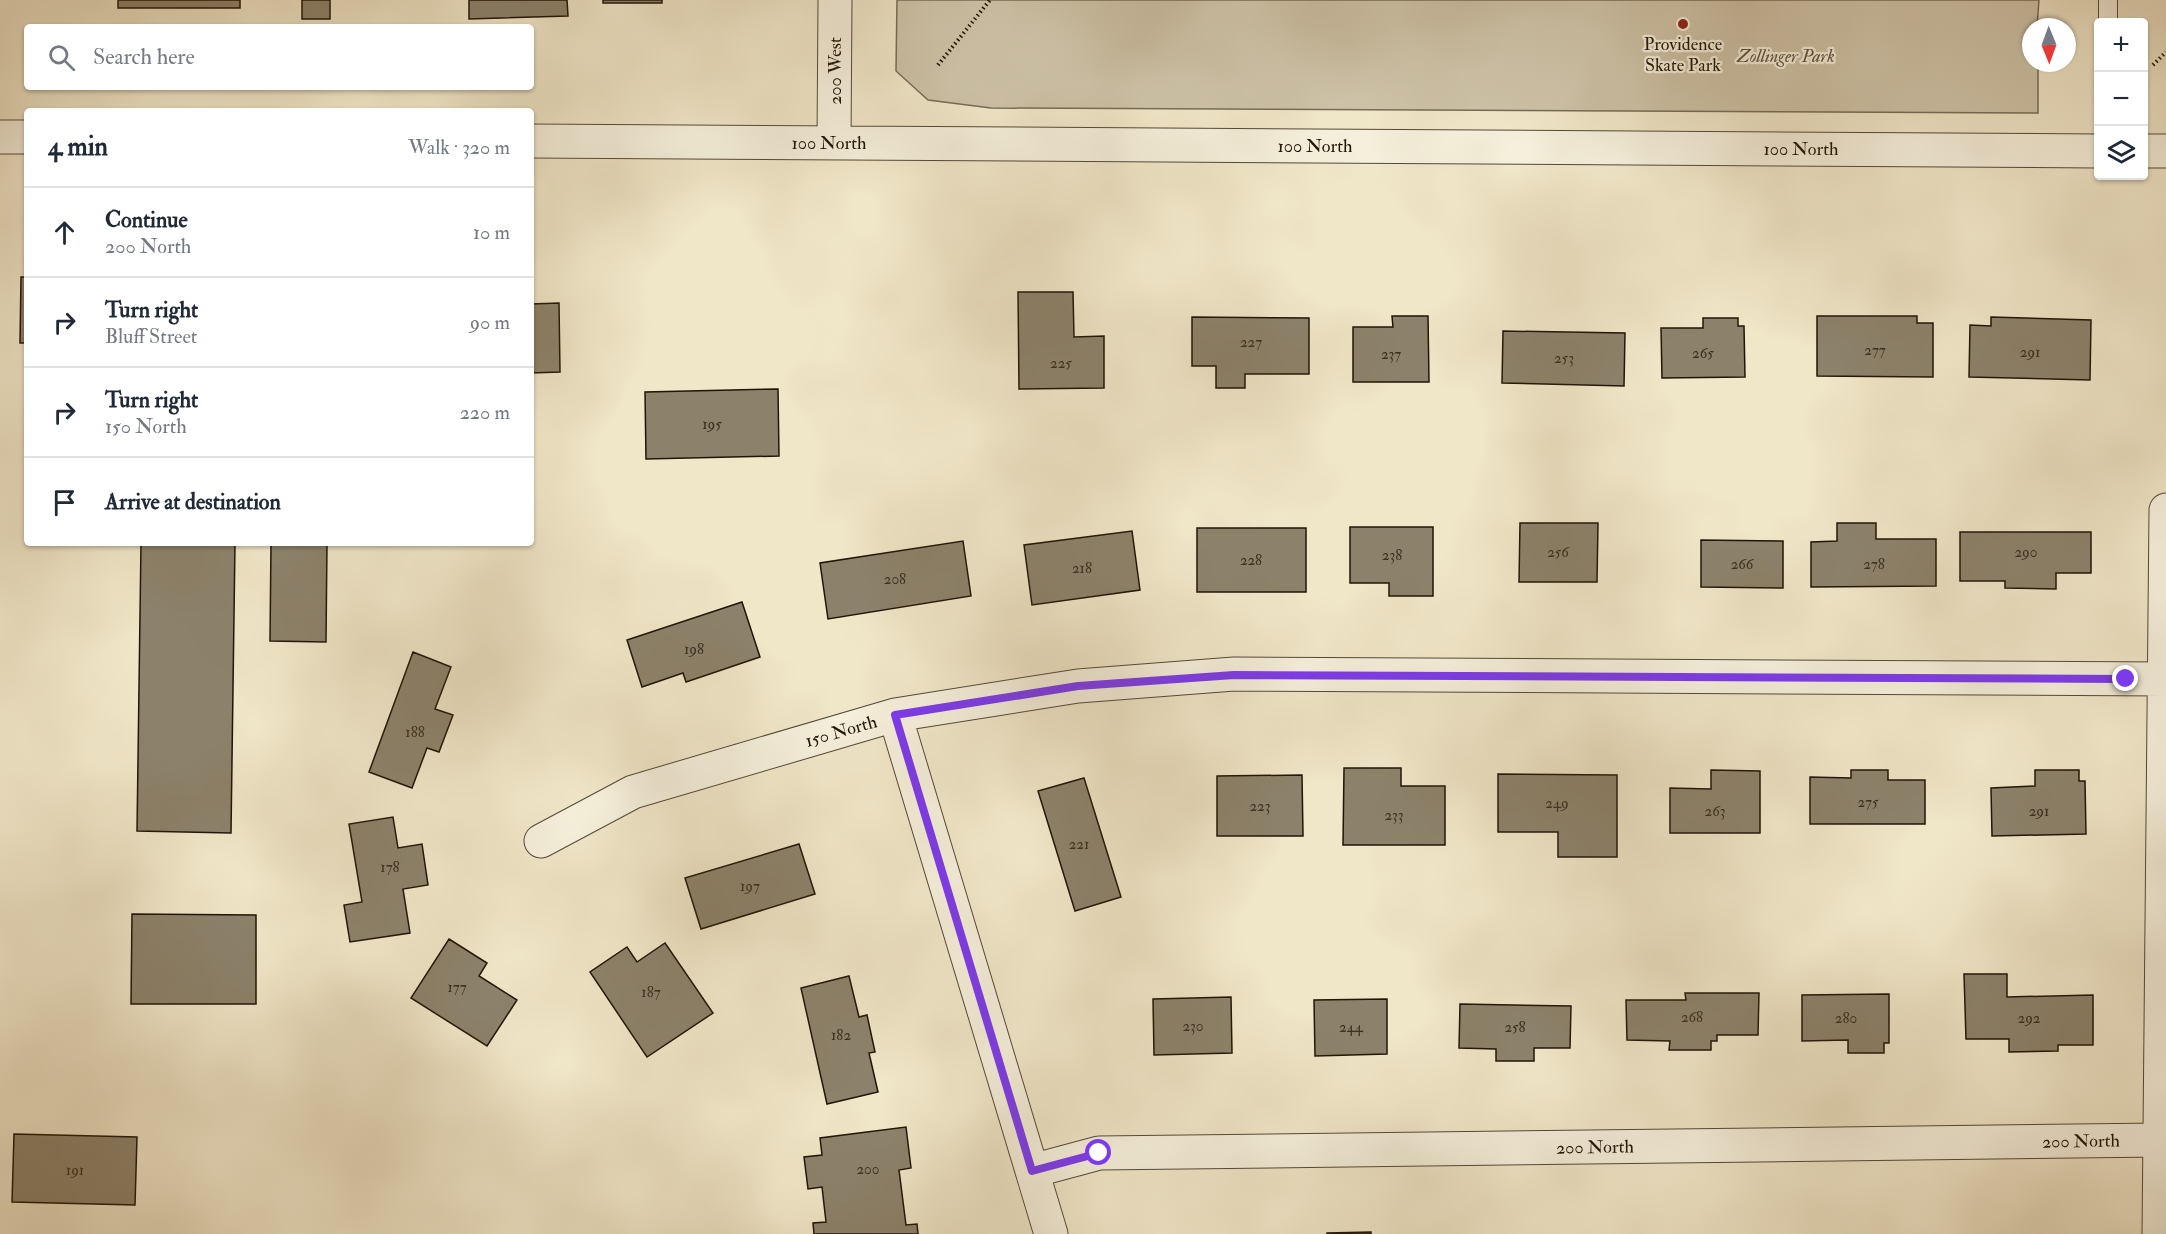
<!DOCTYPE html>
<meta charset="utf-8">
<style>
body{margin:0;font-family:"IM FELL Double Pica",serif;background:#f2f2f3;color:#1f2937}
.controls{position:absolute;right:18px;top:18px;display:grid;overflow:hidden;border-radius:6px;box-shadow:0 2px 4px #0004}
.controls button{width:54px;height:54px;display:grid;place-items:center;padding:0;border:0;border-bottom:2px solid #e0e1e3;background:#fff;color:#1f2937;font:30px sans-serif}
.compass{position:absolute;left:2022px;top:18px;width:54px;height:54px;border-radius:50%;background:#fff;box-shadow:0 2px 4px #0004;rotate:179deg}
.stop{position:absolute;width:18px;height:18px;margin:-14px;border:4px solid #7c3aed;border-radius:50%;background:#fff}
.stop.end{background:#7c3aed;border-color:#fff;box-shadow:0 2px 6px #0008}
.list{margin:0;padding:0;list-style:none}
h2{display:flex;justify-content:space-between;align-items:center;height:78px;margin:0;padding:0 24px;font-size:26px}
h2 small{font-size:20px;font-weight:400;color:#747a83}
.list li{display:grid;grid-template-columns:39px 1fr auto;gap:18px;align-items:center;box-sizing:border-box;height:90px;padding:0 24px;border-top:2px solid #e0e1e3}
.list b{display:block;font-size:22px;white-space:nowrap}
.list p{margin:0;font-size:20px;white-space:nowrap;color:#747a83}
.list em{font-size:20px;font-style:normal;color:#747a83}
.icon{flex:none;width:33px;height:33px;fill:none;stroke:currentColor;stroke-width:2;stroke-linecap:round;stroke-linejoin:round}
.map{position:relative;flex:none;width:2166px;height:1234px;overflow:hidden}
.search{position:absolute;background:#fff;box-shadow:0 2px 4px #0004;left:24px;top:24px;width:510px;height:66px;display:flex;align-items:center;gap:15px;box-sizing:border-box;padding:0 21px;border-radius:6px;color:#747a83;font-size:22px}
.panel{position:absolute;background:#fff;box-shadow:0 2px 4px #0004;left:24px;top:108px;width:510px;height:438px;border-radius:6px}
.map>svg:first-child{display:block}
.green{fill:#cdc2a7;stroke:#766c57;stroke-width:1.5}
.building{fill:#8c826b;stroke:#201507;stroke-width:1.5}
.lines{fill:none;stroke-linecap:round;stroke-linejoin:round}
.service-casing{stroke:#544937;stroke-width:20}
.minor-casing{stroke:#544937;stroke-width:35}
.tertiary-casing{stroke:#544937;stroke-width:35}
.path{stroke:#201507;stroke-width:4;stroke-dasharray:1.5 3;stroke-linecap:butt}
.service{stroke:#f5efdb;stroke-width:18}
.minor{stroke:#f5efdb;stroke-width:33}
.tertiary{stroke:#f5efdb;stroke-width:33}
.route{stroke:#7c3aed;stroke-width:8}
.poi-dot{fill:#8f2418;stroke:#f5efdb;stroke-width:2}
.labels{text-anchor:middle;stroke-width:4.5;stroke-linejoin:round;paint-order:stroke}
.number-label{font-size:15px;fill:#3b3020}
.poi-label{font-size:18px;fill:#201507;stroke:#f5efdb}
.park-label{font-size:18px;font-style:italic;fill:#5d523f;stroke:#f5efdb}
.street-label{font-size:18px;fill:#201507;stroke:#f5efdb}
</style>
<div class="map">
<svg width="2166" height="1234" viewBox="0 0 2166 1234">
<rect width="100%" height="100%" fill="#f0e6c8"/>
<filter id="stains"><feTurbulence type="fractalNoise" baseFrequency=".00333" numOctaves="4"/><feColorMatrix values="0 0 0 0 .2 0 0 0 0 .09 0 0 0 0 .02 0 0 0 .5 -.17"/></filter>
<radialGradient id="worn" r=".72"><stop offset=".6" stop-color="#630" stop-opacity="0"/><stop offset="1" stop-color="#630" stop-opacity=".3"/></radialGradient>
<path class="green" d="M897 0H2039L2037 27H2031V63H2038V113L991 108 928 100 896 71Z"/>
<path class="building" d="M118 0H240V8H118Z
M302 0H330V19H302Z
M469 0H567L568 16 469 19Z
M603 0H662V3H603Z
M21 277H27V343H20Z
M1018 292H1073L1074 337 1104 336V388L1019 389Z
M559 303 560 372 531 373V304Z
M1392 316H1428L1429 382H1353V327H1393Z
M1817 316H1917V323H1933V377L1817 376Z
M1192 317 1309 318V374H1245V388H1216V366H1192Z
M1991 317 2091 320 2090 380 1969 377 1970 325 1991 326Z
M1703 318H1738V326H1744L1745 377 1662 378 1661 328H1703Z
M1503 331 1625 333 1624 386 1502 383Z
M778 389 779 456 646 459 645 392Z
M1520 523H1598L1597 582H1519Z
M1837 523H1876V539H1936V586L1811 587V542L1837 541Z
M1350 527H1433V596H1389V583H1350Z
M1197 528H1306V592H1197Z
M1132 531 1140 590 1032 605 1024 545Z
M1960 532H2091V573H2056V589L2005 588V581H1960Z
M1701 540 1783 541V588L1701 587Z
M963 541 971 596 828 619 820 563Z
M141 543H235L231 833 137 831Z
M271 543H327L326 642 270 641Z
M742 602 760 657 686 682 683 673 642 687 627 640Z
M413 652 451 667 435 709 453 715 439 752 427 748 412 788 369 772Z
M1344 768H1401V786H1445V845H1343Z
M1711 770 1760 771V833H1670V788L1711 789Z
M1851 770H1888V780H1925V824H1810V777L1851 778Z
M2035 770H2079V781H2085L2086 834 1992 836 1991 788 2035 786Z
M1498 774 1617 775V857H1558V832H1498Z
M1302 775 1303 836H1217V776Z
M1084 778 1121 897 1075 911 1038 791Z
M393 817 398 848 422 844 428 885 403 889 410 933 350 942 344 905 362 902 349 824Z
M799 844 815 894 701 929 685 878Z
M132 914 256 915V1004H131Z
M449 939 487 963 479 976 517 1000 487 1046 411 998Z
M665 943 713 1013 647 1057 590 972 627 947 637 962Z
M1964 974H2007V997L2093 995V1045H2058V1051L2009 1052V1039H1966Z
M849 976 859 1017 867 1015 875 1052 869 1053 878 1092 827 1104 801 988Z
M1685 993H1759L1758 1035H1717V1041H1711V1050H1669L1670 1041 1627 1040 1626 1000H1686Z
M1889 994V1043H1884V1053H1848V1040L1802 1041V995Z
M1231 997 1232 1053 1154 1055 1153 999Z
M1387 999V1054L1315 1056 1314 1000Z
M1460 1004 1571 1006 1570 1048H1534V1061H1496V1049L1459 1048Z
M906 1127 911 1168 899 1170 906 1225 917 1224 918 1234H814L813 1223 826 1222 822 1187 808 1189 804 1157 822 1155 820 1138Z
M14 1134 137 1137 135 1205 12 1202Z
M1371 1232V1234H1327V1233Z"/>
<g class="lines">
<g class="service-casing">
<path id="service" d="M2108 22V0"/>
</g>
<g class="minor-casing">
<path id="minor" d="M895 715 1051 1234
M541 841 633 792 895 715 1078 686 1234 674 2164 679
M1032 1171 1099 1153 2160 1140
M2159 1234 2166 510"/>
</g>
<g class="tertiary-casing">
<path id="tertiary" d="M0 137H27
M531 141 2098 151
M834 143 835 0
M2144 151H2166"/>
</g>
<path class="path" d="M938 65 990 0
M2153 65 2166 52"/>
<use href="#service" class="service"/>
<use href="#minor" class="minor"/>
<use href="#tertiary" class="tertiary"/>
</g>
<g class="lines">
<path class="route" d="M1099 1153 1032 1171 895 715 1078 686 1234 675 2126 679"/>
</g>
<circle class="poi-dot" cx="1683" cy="24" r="6"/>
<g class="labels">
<g class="number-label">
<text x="1251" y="347">227</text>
<text x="1875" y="355">277</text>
<text x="2030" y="357">291</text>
<text x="1703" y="358">265</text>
<text x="1391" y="359">237</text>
<text x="1564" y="363">253</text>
<text x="1061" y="368">225</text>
<text x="712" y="429">195</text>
<text x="1558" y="557">256</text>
<text x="2026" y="557">290</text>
<text x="1392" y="560">238</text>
<text x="1251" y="565">228</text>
<text x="1742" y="569">266</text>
<text x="1874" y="569">278</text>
<text x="1082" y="573">218</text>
<text x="895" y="584">208</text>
<text x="694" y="654">198</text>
<text x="415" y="737">188</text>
<text x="1868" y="807">275</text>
<text x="1557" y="808">249</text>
<text x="1260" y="811">223</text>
<text x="1715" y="816">263</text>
<text x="2039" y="816">291</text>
<text x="1394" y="820">233</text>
<text x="1079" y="849">221</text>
<text x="390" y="872">178</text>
<text x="750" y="891">197</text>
<text x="457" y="992">177</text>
<text x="651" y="997">187</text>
<text x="1692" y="1022">268</text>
<text x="1846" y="1023">280</text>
<text x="2029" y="1023">292</text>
<text x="1193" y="1031">230</text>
<text x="1351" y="1032">244</text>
<text x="1515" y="1032">258</text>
<text x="841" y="1040">182</text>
<text x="868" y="1174">200</text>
<text x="75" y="1175">191</text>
</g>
<g class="poi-label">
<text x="1683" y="50">Providence<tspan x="1683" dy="21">Skate Park</tspan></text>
</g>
<g class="park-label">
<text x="1786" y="62">Zollinger Park</text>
</g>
<g class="street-label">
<text transform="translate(835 71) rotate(-90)" y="6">200 West</text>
<text x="829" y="149">100 North</text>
<text x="1315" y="152">100 North</text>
<text x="1801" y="155">100 North</text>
<text transform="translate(841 731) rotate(-16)" y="6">150 North</text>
<text transform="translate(2081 1141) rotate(-1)" y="6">200 North</text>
<text transform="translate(1595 1147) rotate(-1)" y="6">200 North</text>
</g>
</g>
<rect width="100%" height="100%" filter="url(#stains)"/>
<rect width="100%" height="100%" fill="url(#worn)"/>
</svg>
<div class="controls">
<button>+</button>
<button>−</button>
<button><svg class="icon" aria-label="layers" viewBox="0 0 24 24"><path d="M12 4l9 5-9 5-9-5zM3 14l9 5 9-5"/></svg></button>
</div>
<svg class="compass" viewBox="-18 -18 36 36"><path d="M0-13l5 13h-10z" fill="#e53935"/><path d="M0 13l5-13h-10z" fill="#747a83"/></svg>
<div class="stop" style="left:1099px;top:1153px"></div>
<div class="stop end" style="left:2126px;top:679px"></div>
<div class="search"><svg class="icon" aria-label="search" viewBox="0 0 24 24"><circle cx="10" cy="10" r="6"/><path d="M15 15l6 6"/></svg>Search here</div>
<section class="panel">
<h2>4 min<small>Walk · 320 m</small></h2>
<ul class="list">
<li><svg class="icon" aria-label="ahead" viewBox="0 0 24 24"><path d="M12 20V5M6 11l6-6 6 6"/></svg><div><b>Continue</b><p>200 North</p></div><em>10 m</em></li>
<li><svg class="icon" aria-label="right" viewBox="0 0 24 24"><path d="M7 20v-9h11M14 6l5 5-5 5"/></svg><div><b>Turn right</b><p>Bluff Street</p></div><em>90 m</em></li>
<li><svg class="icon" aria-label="right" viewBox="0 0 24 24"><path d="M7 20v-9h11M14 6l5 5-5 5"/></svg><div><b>Turn right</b><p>150 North</p></div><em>220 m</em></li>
<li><svg class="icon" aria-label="arrive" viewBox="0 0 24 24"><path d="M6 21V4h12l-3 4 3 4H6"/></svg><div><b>Arrive at destination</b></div></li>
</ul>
</section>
</div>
